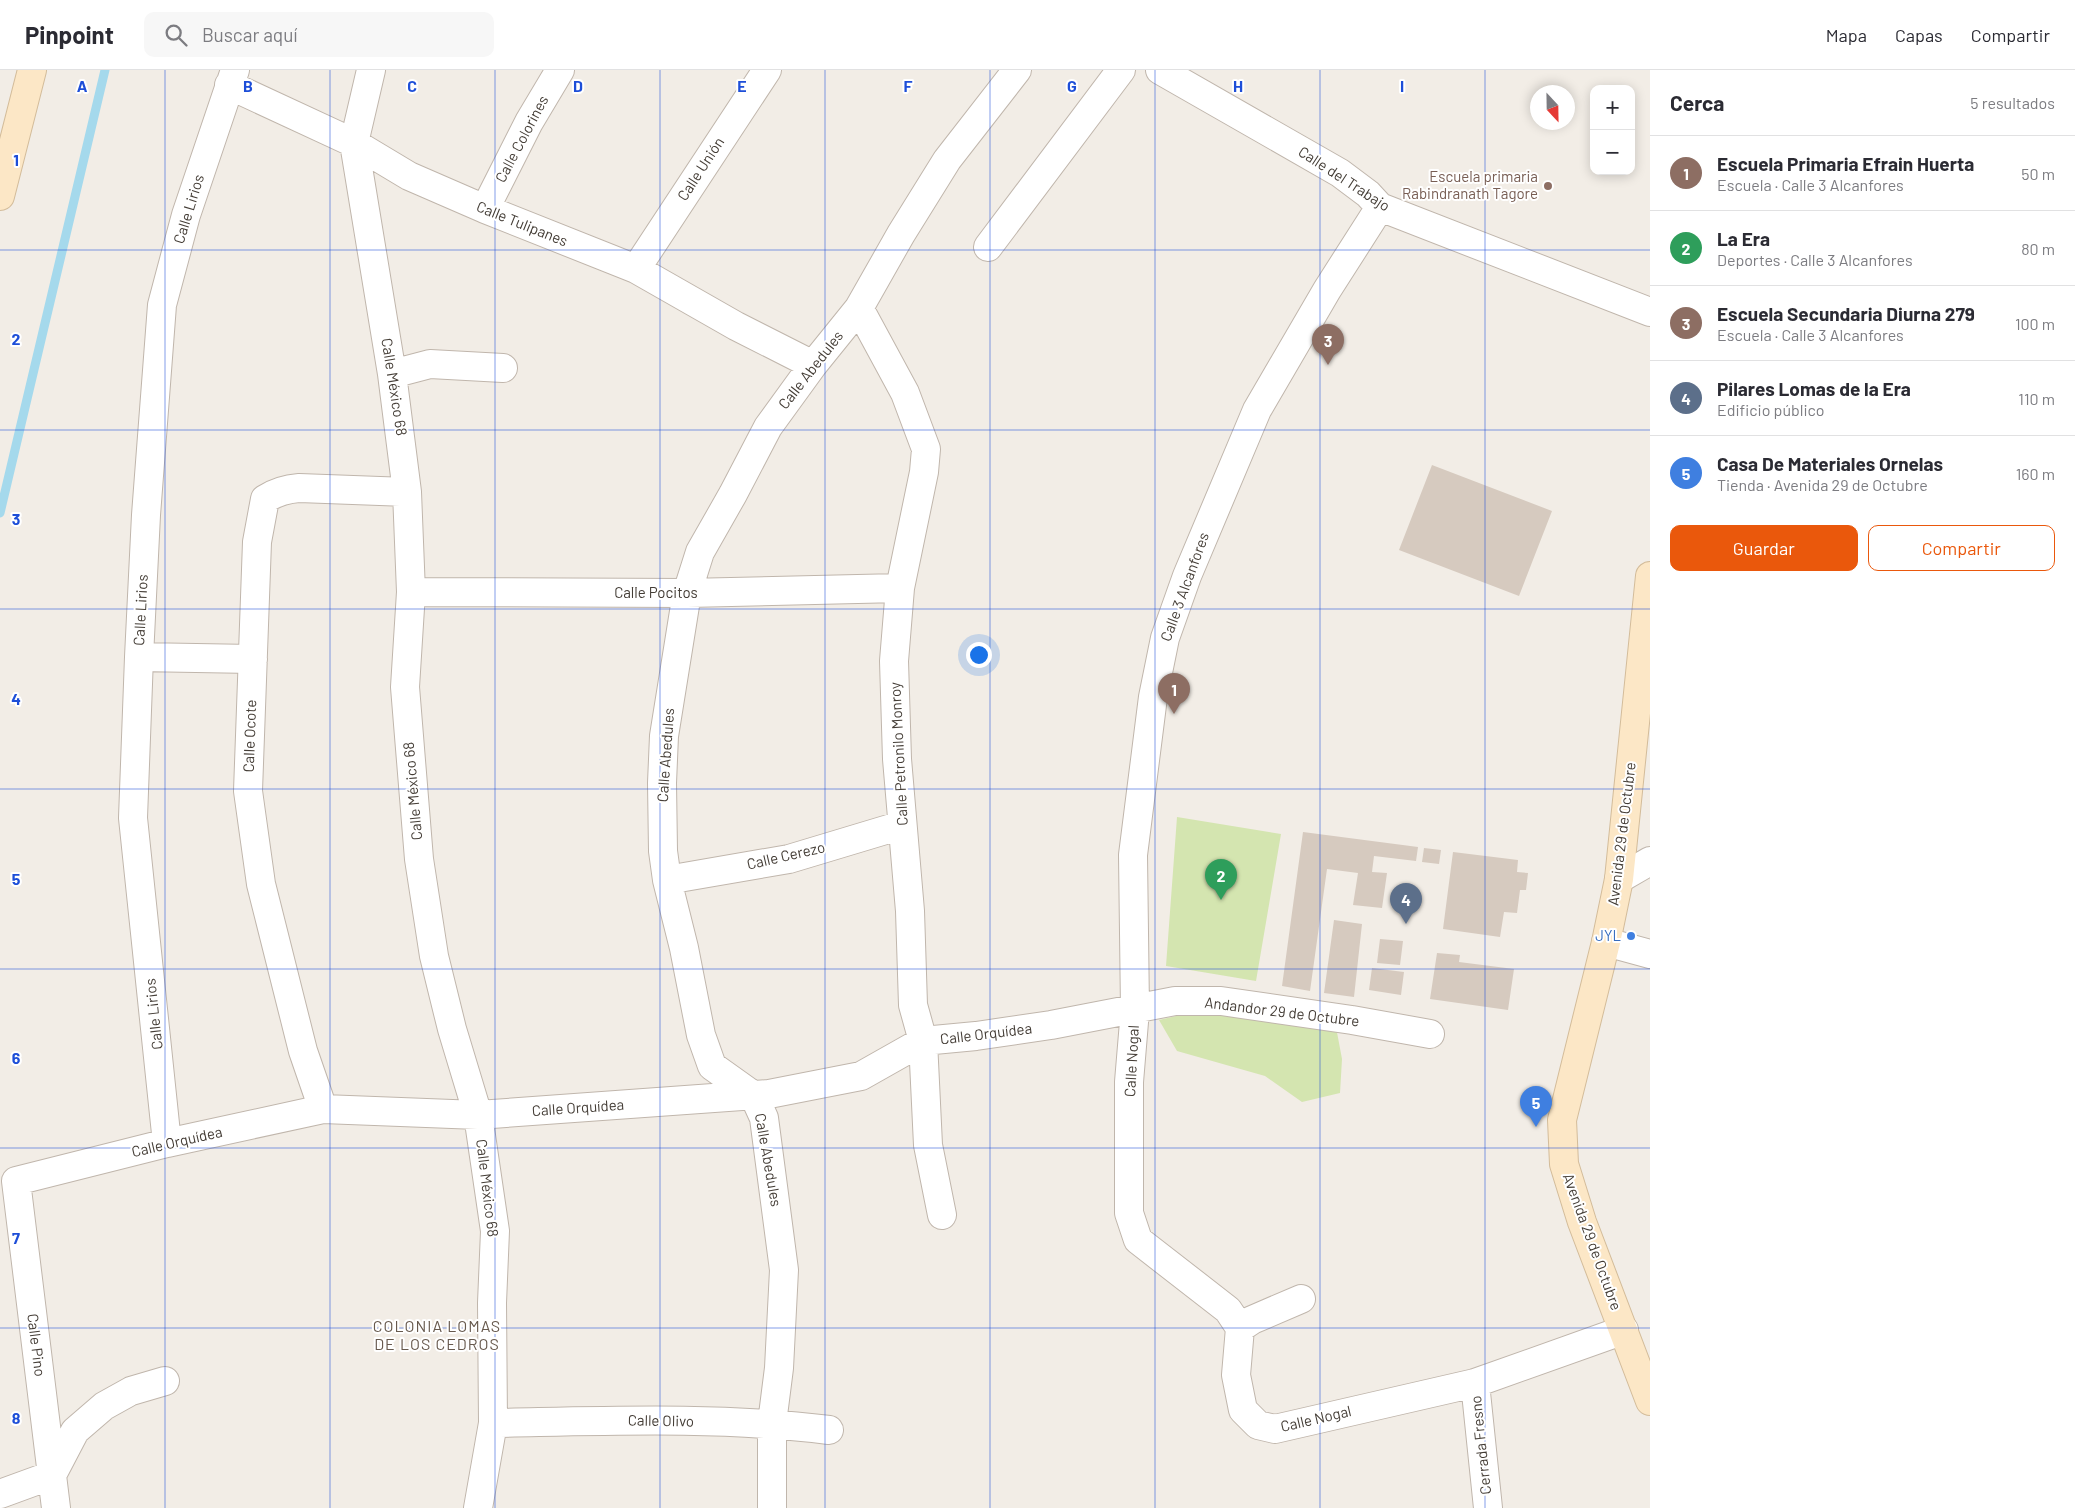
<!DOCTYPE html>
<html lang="es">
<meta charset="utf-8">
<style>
body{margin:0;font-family:Barlow,sans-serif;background:#f7f7f7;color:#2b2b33}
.controls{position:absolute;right:15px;top:15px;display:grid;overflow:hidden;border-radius:10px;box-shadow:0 2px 12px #0003}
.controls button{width:45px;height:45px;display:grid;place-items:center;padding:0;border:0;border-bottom:1px solid #e1e1e2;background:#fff;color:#2b2b33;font:25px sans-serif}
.compass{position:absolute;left:1530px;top:15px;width:45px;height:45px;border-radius:50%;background:#fff;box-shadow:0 2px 12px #0003;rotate:158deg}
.you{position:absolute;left:978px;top:584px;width:18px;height:18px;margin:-12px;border:4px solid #fff;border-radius:50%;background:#1a73e8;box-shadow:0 0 0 8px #1a73e833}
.badge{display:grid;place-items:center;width:32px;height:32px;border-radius:50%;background:#ea580c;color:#fff;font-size:16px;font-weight:700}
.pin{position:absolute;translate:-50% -41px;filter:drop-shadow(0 1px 2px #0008)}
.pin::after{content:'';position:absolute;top:26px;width:18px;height:15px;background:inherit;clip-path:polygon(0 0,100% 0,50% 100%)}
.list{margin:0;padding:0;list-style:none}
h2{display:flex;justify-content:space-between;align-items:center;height:65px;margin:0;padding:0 20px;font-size:21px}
h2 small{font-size:16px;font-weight:400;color:#7c7c81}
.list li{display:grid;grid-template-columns:32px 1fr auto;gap:15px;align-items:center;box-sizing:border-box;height:75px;padding:0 20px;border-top:1px solid #e1e1e2}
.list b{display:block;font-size:19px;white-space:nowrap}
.list p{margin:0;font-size:16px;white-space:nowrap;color:#7c7c81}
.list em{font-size:16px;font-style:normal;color:#7c7c81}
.actions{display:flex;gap:10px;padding:15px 20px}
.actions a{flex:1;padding:11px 0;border:1px solid #ea580c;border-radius:10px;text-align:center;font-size:18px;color:#ea580c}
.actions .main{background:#ea580c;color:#fff}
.icon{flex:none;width:28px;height:28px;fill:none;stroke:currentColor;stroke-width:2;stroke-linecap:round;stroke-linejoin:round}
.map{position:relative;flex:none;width:1650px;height:1438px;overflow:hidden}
header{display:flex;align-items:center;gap:30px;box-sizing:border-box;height:70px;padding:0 25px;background:#fff;border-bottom:1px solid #e1e1e2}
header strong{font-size:24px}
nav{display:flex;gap:28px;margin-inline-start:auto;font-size:18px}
.search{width:350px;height:45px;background:#f7f7f7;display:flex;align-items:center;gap:12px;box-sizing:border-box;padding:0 18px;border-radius:10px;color:#7c7c81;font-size:19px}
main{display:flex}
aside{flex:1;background:#fff}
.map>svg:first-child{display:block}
.green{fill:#d4e5b0}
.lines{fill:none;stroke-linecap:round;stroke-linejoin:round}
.stream{stroke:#a5d9ec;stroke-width:9}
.building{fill:#d6cabf}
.street-casing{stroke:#c0b6ac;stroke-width:30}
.secondary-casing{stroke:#d3bc9a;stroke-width:30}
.street{stroke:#fff;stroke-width:28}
.secondary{stroke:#fce7c6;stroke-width:28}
.grid{fill:none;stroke:#1d4ed8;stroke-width:1;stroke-opacity:0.55}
.education-dot{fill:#8d6e63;stroke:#fff;stroke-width:2}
.shop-dot{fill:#3f7fe0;stroke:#fff;stroke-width:2}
.labels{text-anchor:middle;stroke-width:4;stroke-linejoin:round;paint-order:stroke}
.street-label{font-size:15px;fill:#443d36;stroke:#fff}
.education-label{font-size:15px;fill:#785e54;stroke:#fff;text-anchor:end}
.shop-label{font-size:15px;fill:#366cbe;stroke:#fff;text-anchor:end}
.neighbourhood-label{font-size:16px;letter-spacing:1px;fill:#67594d;stroke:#fff}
.grid-label{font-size:16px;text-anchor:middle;font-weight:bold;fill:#1d4ed8;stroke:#fff;stroke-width:4;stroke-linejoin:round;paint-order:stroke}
</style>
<header>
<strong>Pinpoint</strong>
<div class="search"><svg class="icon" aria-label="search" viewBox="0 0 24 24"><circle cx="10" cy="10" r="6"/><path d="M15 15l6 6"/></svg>Buscar aquí</div>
<nav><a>Mapa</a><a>Capas</a><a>Compartir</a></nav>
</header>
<main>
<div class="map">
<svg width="1650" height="1438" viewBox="0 0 1650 1438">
<rect width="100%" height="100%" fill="#f2ede6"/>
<path class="green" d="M1177 747 1281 764 1256 911 1166 896Z
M1210 938 1336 957 1342 989 1340 1023 1302 1032 1265 1006 1177 981 1159 950Z"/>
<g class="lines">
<path class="stream" d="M0 443 105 0"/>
</g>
<path class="building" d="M1432 395 1552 441 1519 526 1399 480Z
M1303 762 1418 777 1416 791 1374 786 1372 802 1387 803 1382 838 1353 835 1358 803 1327 799 1310 921 1282 916Z
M1424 778 1441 780 1439 794 1422 792Z
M1453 782 1518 790 1517 802 1528 803 1526 820H1520L1517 843 1504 842 1500 867 1443 859Z
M1334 850 1362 854 1354 927 1324 923Z
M1380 869 1403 871 1400 895 1377 893Z
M1437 883 1460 885 1459 892 1514 899 1508 940 1430 929Z
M1372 898 1404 902 1401 925 1369 920Z"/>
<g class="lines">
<g class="street-casing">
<path id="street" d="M371 0 354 73 392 304 407 422 411 522 405 617 419 789 434 886 452 959 478 1045 495 1161 492 1233 493 1353 478 1438
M1160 0 1340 103 1368 124 1380 137 1650 242
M229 15 354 73 409 106 485 139 636 199 736 256 813 295
M1380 137 1327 220 1257 340 1187 506 1165 568 1153 627 1133 785 1135 940 1129 1012V1143L1138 1170 1228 1240 1240 1258 1236 1305 1243 1340 1258 1355 1275 1359 1475 1313 1624 1260
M485 139 529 52 560 0
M988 177 1121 0
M636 199 767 0
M859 238 905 323 926 379 924 402 900 518 894 591 897 689 910 841 913 935 923 971 928 1075 942 1145
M392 304 430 294 503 298
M411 522 687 523 900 518
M139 587 253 589
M1619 809 1650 791
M667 810 789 789 902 755
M1606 872 1650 884
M323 1039 303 981 261 814 248 721 257 472 265 429C276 422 286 419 299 418L407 422
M167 1073 133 748 139 587 146 445 162 235 186 145 235 0
M1240 1258 1252 1250 1301 1229
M1475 1313 1488 1438
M493 1353C605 1351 717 1346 829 1360
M0 1424 52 1405 75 1361 104 1336 131 1321 165 1311
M56 1438 16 1111 167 1073 323 1039 478 1045 769 1024 861 1006 923 971 976 966 1051 955 1175 931H1221L1352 950 1430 964
M772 1438V1353L779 1298 784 1200 764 1048 754 1026 712 996 701 965 684 878 667 810 663 781 662 713 664 666 687 523 700 482 733 424 768 357 813 295 859 238 901 164 947 90 1017 0"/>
</g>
<g class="secondary-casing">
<path id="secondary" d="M0 126 32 0
M1650 506 1619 809 1606 872 1562 1050 1564 1094 1582 1152 1650 1331"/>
</g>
<use href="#street" class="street"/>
<use href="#secondary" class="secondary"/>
</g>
<path class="grid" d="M165 0V1438M330 0V1438M495 0V1438M660 0V1438M825 0V1438M990 0V1438M1155 0V1438M1320 0V1438M1485 0V1438M0 180H1650M0 360H1650M0 539H1650M0 719H1650M0 899H1650M0 1078H1650M0 1258H1650"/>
<circle class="education-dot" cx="1548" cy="116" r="5"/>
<circle class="shop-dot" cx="1631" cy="866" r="5"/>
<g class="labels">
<g class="street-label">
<text transform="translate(522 69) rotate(-62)" y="5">Calle Colorines</text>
<text transform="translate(701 99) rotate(-57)" y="5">Calle Unión</text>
<text transform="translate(1344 109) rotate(33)" y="5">Calle del Trabajo</text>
<text transform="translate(189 139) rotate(-73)" y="5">Calle Lirios</text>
<text transform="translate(522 154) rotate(22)" y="5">Calle Tulipanes</text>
<text transform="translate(811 300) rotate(-52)" y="5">Calle Abedules</text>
<text transform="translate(394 317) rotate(81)" y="5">Calle México 68</text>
<text transform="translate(1185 517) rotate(-70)" y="5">Calle 3 Alcanfores</text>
<text x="656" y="528">Calle Pocitos</text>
<text transform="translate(141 540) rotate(-87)" y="5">Calle Lirios</text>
<text transform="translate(250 666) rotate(-88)" y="5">Calle Ocote</text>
<text transform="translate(899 684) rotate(-93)" y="5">Calle Petronilo Monroy</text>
<text transform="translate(666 685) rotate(-86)" y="5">Calle Abedules</text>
<text transform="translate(413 721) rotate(-95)" y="5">Calle México 68</text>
<text transform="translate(1622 764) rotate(-83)" y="5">Avenida 29 de Octubre</text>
<text transform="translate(786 786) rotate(-13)" y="5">Calle Cerezo</text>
<text transform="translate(1282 942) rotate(7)" y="5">Andandor 29 de Octubre</text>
<text transform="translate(154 944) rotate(-96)" y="5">Calle Lirios</text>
<text transform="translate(986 964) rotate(-7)" y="5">Calle Orquídea</text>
<text transform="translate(1132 991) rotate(-87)" y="5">Calle Nogal</text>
<text transform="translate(578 1038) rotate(-4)" y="5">Calle Orquídea</text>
<text transform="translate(177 1072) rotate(-13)" y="5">Calle Orquídea</text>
<text transform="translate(768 1090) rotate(80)" y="5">Calle Abedules</text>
<text transform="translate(487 1118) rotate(83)" y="5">Calle México 68</text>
<text transform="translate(1592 1172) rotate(70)" y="5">Avenida 29 de Octubre</text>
<text transform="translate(36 1275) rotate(83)" y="5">Calle Pino</text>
<text transform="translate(1316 1349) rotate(-13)" y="5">Calle Nogal</text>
<text transform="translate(661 1351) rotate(1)" y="5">Calle Olivo</text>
<text transform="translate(1481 1375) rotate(-96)" y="5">Cerrada Fresno</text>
</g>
<g class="education-label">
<text x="1538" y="112">Escuela primaria<tspan x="1538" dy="17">Rabindranath Tagore</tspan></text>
</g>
<g class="shop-label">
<text x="1621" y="871">JYL</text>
</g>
<g class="neighbourhood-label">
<text x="437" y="1262">COLONIA LOMAS<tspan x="437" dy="18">DE LOS CEDROS</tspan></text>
</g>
</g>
<g class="grid-label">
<text x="82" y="22">A</text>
<text x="248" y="22">B</text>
<text x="412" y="22">C</text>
<text x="578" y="22">D</text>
<text x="742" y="22">E</text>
<text x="908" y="22">F</text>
<text x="1072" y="22">G</text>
<text x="1238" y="22">H</text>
<text x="1402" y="22">I</text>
<text x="16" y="96">1</text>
<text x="16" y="275">2</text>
<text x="16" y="455">3</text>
<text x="16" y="635">4</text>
<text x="16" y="815">5</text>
<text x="16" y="994">6</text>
<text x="16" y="1174">7</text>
<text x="16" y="1354">8</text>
</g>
</svg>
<div class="controls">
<button>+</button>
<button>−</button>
</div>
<svg class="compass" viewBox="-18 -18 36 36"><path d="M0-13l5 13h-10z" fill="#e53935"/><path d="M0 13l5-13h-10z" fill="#7c7c81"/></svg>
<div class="you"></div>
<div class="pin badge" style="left:1174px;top:644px;background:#8d6e63">1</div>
<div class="pin badge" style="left:1221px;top:830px;background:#2e9e5b">2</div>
<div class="pin badge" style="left:1328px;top:295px;background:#8d6e63">3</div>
<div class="pin badge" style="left:1406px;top:854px;background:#5c6f8a">4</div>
<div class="pin badge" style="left:1536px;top:1057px;background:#3f7fe0">5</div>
</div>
<aside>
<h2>Cerca<small>5 resultados</small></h2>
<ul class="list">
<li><span class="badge" style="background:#8d6e63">1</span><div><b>Escuela Primaria Efrain Huerta</b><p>Escuela · Calle 3 Alcanfores</p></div><em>50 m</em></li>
<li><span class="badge" style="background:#2e9e5b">2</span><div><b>La Era</b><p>Deportes · Calle 3 Alcanfores</p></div><em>80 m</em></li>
<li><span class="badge" style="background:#8d6e63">3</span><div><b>Escuela Secundaria Diurna 279</b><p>Escuela · Calle 3 Alcanfores</p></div><em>100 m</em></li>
<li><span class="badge" style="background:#5c6f8a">4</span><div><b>Pilares Lomas de la Era</b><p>Edificio público</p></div><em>110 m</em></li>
<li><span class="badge" style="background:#3f7fe0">5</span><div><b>Casa De Materiales Ornelas</b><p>Tienda · Avenida 29 de Octubre</p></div><em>160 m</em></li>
</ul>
<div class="actions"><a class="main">Guardar</a><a>Compartir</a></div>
</aside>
</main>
